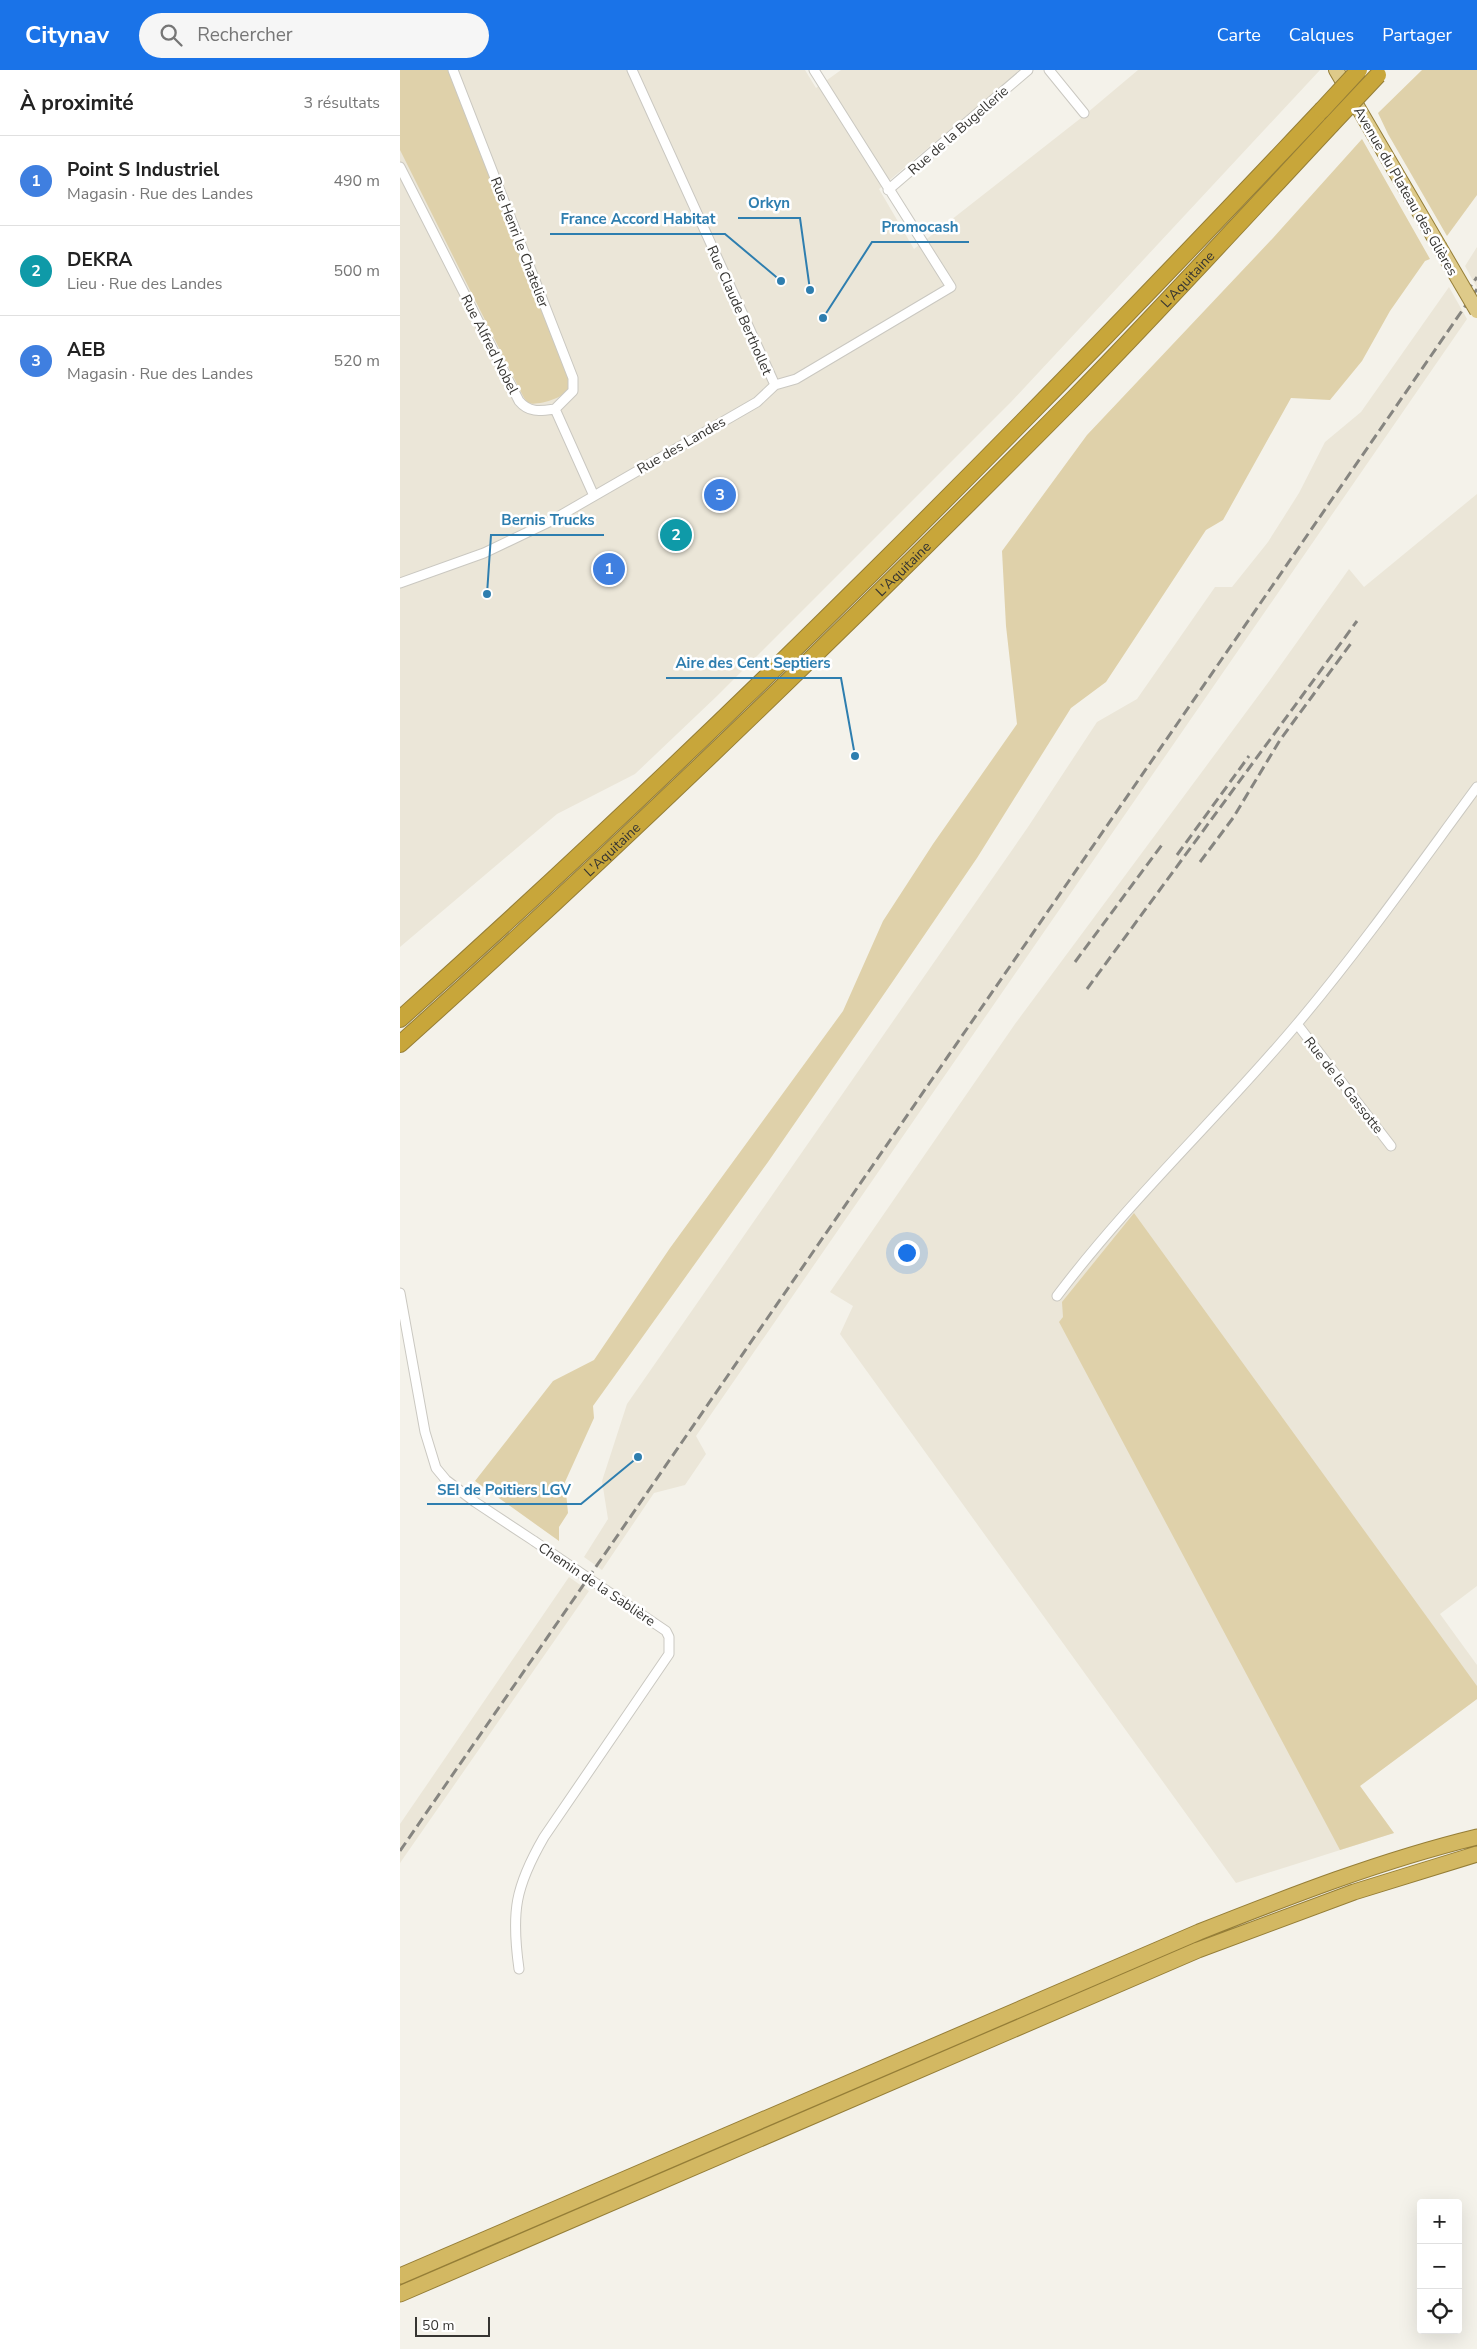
<!DOCTYPE html>
<html lang="fr">
<meta charset="utf-8">
<style>
body{margin:0;font-family:"Nunito Sans",sans-serif;background:#f6f6f6;color:#222}
.controls{position:absolute;right:15px;bottom:15px;display:grid;overflow:hidden;border-radius:5px;box-shadow:0 5px 20px #0002}
.controls button{width:45px;height:45px;display:grid;place-items:center;padding:0;border:0;border-bottom:1px solid #e0e0e0;background:#fff;color:#222;font:25px sans-serif}
.scale{position:absolute;left:15px;bottom:12px;width:75px;box-sizing:border-box;padding-left:5px;border:2px solid #363532;border-top:0;font-size:14px;line-height:18px;white-space:nowrap;color:#363532;-webkit-text-stroke:4px #fff;paint-order:stroke}
.you{position:absolute;left:506px;top:1182px;width:18px;height:18px;margin:-12px;border:4px solid #fff;border-radius:50%;background:#1a73e8;box-shadow:0 0 0 8px #1a73e833}
.badge{display:grid;place-items:center;width:32px;height:32px;border-radius:50%;background:#1a73e8;color:#fff;font-size:16px;font-weight:700}
.pin{position:absolute;translate:-50% -50%;border:2px solid #fff;box-shadow:0 1px 5px #0006}
.list{margin:0;padding:0;list-style:none}
h2{display:flex;justify-content:space-between;align-items:center;height:65px;margin:0;padding:0 20px;font-size:21px}
h2 small{font-size:16px;font-weight:400;color:#767676}
.list li{display:grid;grid-template-columns:32px 1fr auto;gap:15px;align-items:center;box-sizing:border-box;height:90px;padding:0 20px;border-top:1px solid #e0e0e0}
.list b{display:block;font-size:19px;white-space:nowrap}
.list p{margin:0;font-size:16px;white-space:nowrap;color:#767676}
.list em{font-size:16px;font-style:normal;color:#767676}
.icon{flex:none;width:28px;height:28px;fill:none;stroke:currentColor;stroke-width:2;stroke-linecap:round;stroke-linejoin:round}
.map{position:relative;flex:none;width:1077px;height:2279px;overflow:hidden}
header{display:flex;align-items:center;gap:30px;box-sizing:border-box;height:70px;padding:0 25px;background:#1a73e8;color:#fff}
header strong{font-size:24px}
nav{display:flex;gap:28px;margin-inline-start:auto;font-size:18px}
.search{width:350px;height:45px;background:#f6f6f6;display:flex;align-items:center;gap:12px;box-sizing:border-box;padding:0 18px;border-radius:28px;color:#767676;font-size:19px}
main{display:flex}
aside{flex:1;background:#fff}
.map>svg:first-child{display:block}
.built{fill:#ebe6d8}
.green{fill:#dfd1aa}
.lines{fill:none;stroke-linecap:round;stroke-linejoin:round}
.minor-casing{stroke:#cac8c1;stroke-width:11}
.primary-casing{stroke:#957e37;stroke-width:16}
.trunk-casing{stroke:#957e37;stroke-width:17}
.motorway-casing{stroke:#957e37;stroke-width:18}
.minor{stroke:#fff;stroke-width:9}
.primary{stroke:#deca89;stroke-width:14}
.trunk{stroke:#d3b862;stroke-width:15}
.motorway{stroke:#c8a63a;stroke-width:16}
.rail{stroke:#868580;stroke-width:3;stroke-dasharray:10 5;stroke-linecap:butt}
.minor-bridge-casing{stroke:#cac8c1;stroke-width:11;stroke-linecap:butt}
.primary-bridge-casing{stroke:#957e37;stroke-width:16;stroke-linecap:butt}
.motorway-bridge-casing{stroke:#957e37;stroke-width:18;stroke-linecap:butt}
.minor-bridge{stroke:#fff;stroke-width:9}
.primary-bridge{stroke:#deca89;stroke-width:14}
.motorway-bridge{stroke:#c8a63a;stroke-width:16}
.labels{text-anchor:middle;stroke-width:5;stroke-linejoin:round;paint-order:stroke}
.street-label{font-size:14px;fill:#363532;stroke:#fff}
.leader{fill:none;stroke:#2e7eaf;stroke-width:2}
.callout-dot{fill:#2e7eaf;stroke:#fff;stroke-width:2}
.callout-label{font-size:15px;text-anchor:middle;font-weight:bold;fill:#2e7eaf;stroke:#fff;stroke-width:5;stroke-linejoin:round;paint-order:stroke}
</style>
<header>
<strong>Citynav</strong>
<div class="search"><svg class="icon" aria-label="search" viewBox="0 0 24 24"><circle cx="10" cy="10" r="6"/><path d="M15 15l6 6"/></svg>Rechercher</div>
<nav><a>Carte</a><a>Calques</a><a>Partager</a></nav>
</header>
<main>
<aside>
<h2>À proximité<small>3 résultats</small></h2>
<ul class="list">
<li><span class="badge" style="background:#3f7fe0">1</span><div><b>Point S Industriel</b><p>Magasin · Rue des Landes</p></div><em>490 m</em></li>
<li><span class="badge" style="background:#0f9aa8">2</span><div><b>DEKRA</b><p>Lieu · Rue des Landes</p></div><em>500 m</em></li>
<li><span class="badge" style="background:#3f7fe0">3</span><div><b>AEB</b><p>Magasin · Rue des Landes</p></div><em>520 m</em></li>
</ul>
</aside>
<div class="map">
<svg width="1077" height="2279" viewBox="0 0 1077 2279">
<rect width="100%" height="100%" fill="#f4f2ea"/>
<path class="built" d="M0 0H405L416 18 441 0H621L479 119 514 179 681 48 738 0H920L611 332 317 626 235 704 157 744 0 877Z
M1077 177V218L1065 196Z
M1049 217 1067 249 296 1366 306 1384 285 1415 254 1423 202 1500 184 1487 208 1449 202 1411 227 1334 628 757 697 652 737 629 815 517H832L868 472 899 423 925 372 961 342Z
M1077 424V1516L1040 1544 1077 1595V1629L960 1716 994 1763 836 1813 440 1264 453 1236 430 1222 615 954 870 610 949 499 964 517Z
M169 1507 189 1521 0 1793V1754Z"/>
<path class="green" d="M0 0H48L168 306C169 310 170 314 169 318 165 328 137 336 128 333L124 328 0 80Z
M1022 0H1077V125L1047 166 988 64 978 43Z
M962 69 1030 189 1025 191 990 241 962 291 930 330 891 328 823 450 806 460 706 612 671 638 577 788 491 914 368 1092 193 1336 194 1348 165 1412 168 1443 159 1457V1471L75 1411 153 1311 194 1290 270 1178 443 941 483 851 533 774 617 654 606 556 602 481 687 365 873 168Z
M734 1143 1077 1616V1629L960 1716 994 1763 940 1780 659 1252 663 1247 662 1232Z"/>
<g class="lines">
<g class="minor-casing">
<path id="minor" d="M53 0 173 308V321L155 339
M232 0 375 315
M649 0 684 43
M0 97 119 331C129 343 140 341 155 339L194 426
M488 120 628 0
M0 513 84 483 149 452 357 332 375 315 396 309 551 217 414 0
M897 954 991 1076
M0 1223 25 1362 36 1398 46 1410 75 1432 134 1471
M657 1226C730 1129 819 1047 897 954 961 878 1018 797 1077 717
M119 1899C111 1842 115 1817 144 1767L269 1584V1567L266 1561 232 1538"/>
</g>
<g class="primary-casing">
<path id="primary" d="M936 0 1039 176"/>
</g>
<g class="trunk-casing">
<path id="trunk" d="M0 2206 799 1862C890 1826 982 1790 1077 1767
M0 2224 798 1880 954 1822 1077 1784"/>
</g>
<g class="motorway-casing">
<g id="motorway">
<path d="M0 949C322 661 626 354 922 40"/>
<path id="s1" d="M0 974C232 766 455 549 674 328 761 239 846 146 931 55"/>
</g>
</g>
<use href="#minor" class="minor"/>
<use href="#primary" class="primary"/>
<use href="#trunk" class="trunk"/>
<use href="#motorway" class="motorway"/>
<path class="rail" d="M1066 223 1077 207
M777 785 849 686
M800 792 833 748 880 670 952 572
M675 892 764 772
M687 919 957 551
M0 1781 1077 219"/>
<g class="minor-bridge-casing">
<path id="minor-bridge" d="M134 1471 232 1538"/>
</g>
<g class="primary-bridge-casing">
<path id="primary-bridge" d="M1039 176 1077 241"/>
</g>
<g class="motorway-bridge-casing">
<path id="motorway-bridge" d="M922 40 959 0
M931 55 978 5"/>
</g>
<use href="#minor-bridge" class="minor-bridge"/>
<use href="#primary-bridge" class="primary-bridge"/>
<use href="#motorway-bridge" class="motorway-bridge"/>
</g>
<g class="labels">
<g class="street-label">
<text transform="translate(558 60) rotate(-41)" y="5">Rue de la Bugellerie</text>
<text transform="translate(1006 121) rotate(60)" y="5">Avenue du Plateau des Glières</text>
<text transform="translate(120 172) rotate(69)" y="5">Rue Henri le Chatelier</text>
<text dy="5" stroke="none"><textPath href="#s1" startOffset="1098">L'Aquitaine</textPath></text>
<text transform="translate(340 240) rotate(66)" y="5">Rue Claude Berthollet</text>
<text transform="translate(90 274) rotate(63)" y="5">Rue Alfred Nobel</text>
<text transform="translate(281 375) rotate(-30)" y="5">Rue des Landes</text>
<text dy="5" stroke="none"><textPath href="#s1" startOffset="692">L'Aquitaine</textPath></text>
<text dy="5" stroke="none"><textPath href="#s1" startOffset="288">L'Aquitaine</textPath></text>
<text transform="translate(944 1015) rotate(52)" y="5">Rue de la Gassotte</text>
<text transform="translate(197 1514) rotate(34)" y="5">Chemin de la Sablière</text>
</g>
</g>
<path class="leader" d="M410 220L400 148H338M381 211L325 164H150M423 248L472 172H569M87 524L91 465H204M455 686L441 608H266M238 1387L181 1434H27"/>
<g class="callout-dot">
<circle cx="410" cy="220" r="5"/>
<circle cx="381" cy="211" r="5"/>
<circle cx="423" cy="248" r="5"/>
<circle cx="87" cy="524" r="5"/>
<circle cx="455" cy="686" r="5"/>
<circle cx="238" cy="1387" r="5"/>
</g>
<g class="callout-label">
<text x="369" y="138">Orkyn</text>
<text x="238" y="154">France Accord Habitat</text>
<text x="520" y="162">Promocash</text>
<text x="148" y="455">Bernis Trucks</text>
<text x="353" y="598">Aire des Cent Septiers</text>
<text x="104" y="1425">SEI de Poitiers LGV</text>
</g>
</svg>
<div class="controls">
<button>+</button>
<button>−</button>
<button><svg class="icon" aria-label="locate" viewBox="0 0 24 24"><circle cx="12" cy="12" r="6"/><path d="M12 2v4M12 18v4M2 12h4M18 12h4"/></svg></button>
</div>
<div class="scale">50 m</div>
<div class="you"></div>
<div class="pin badge" style="left:209px;top:499px;background:#3f7fe0">1</div>
<div class="pin badge" style="left:276px;top:465px;background:#0f9aa8">2</div>
<div class="pin badge" style="left:320px;top:425px;background:#3f7fe0">3</div>
</div>
</main>
